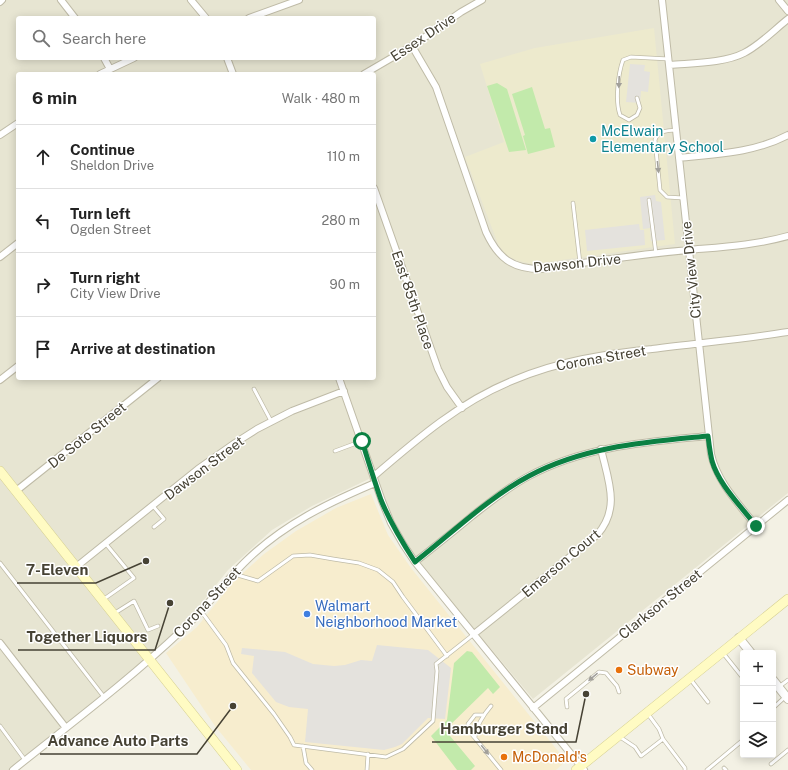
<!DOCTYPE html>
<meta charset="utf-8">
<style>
body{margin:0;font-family:"Public Sans",sans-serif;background:#f6f6f6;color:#222}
.controls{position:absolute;right:12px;bottom:12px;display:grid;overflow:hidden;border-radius:4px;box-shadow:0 2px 10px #0003}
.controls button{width:36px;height:36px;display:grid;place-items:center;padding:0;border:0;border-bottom:1px solid #e0e0e0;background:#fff;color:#222;font:20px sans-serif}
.stop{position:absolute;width:12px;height:12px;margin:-9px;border:3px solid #0b8043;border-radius:50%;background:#fff}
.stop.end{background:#0b8043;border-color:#fff;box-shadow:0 1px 4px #0008}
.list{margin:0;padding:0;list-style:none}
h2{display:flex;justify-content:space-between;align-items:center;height:52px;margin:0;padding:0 16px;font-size:17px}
h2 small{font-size:13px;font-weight:400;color:#767676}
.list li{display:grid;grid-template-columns:26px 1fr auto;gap:12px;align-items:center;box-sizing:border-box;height:64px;padding:0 16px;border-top:1px solid #e0e0e0}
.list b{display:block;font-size:15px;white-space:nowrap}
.list p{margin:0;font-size:13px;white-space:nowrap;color:#767676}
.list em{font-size:13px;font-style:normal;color:#767676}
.icon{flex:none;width:22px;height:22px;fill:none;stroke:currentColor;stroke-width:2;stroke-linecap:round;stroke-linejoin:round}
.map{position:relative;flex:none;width:788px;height:770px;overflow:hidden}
.search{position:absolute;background:#fff;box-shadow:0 2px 10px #0003;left:16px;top:16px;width:360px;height:44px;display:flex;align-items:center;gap:10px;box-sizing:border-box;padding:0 14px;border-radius:4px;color:#767676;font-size:15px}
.panel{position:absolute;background:#fff;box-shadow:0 2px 10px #0003;left:16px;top:72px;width:360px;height:308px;border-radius:4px}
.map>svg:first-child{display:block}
.residential{fill:#e7e5d2;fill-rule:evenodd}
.commercial{fill:#f7edce}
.education{fill:#edeacd}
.green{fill:#c2eaab}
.parking{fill:#e4e2dd}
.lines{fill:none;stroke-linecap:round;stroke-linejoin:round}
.service-casing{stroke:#bfbba7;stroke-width:4.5}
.minor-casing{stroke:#bfbba7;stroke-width:8}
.tertiary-casing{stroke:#bfbba7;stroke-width:10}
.secondary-casing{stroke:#d6d092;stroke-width:10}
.service{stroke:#fff;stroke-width:3}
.minor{stroke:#fff;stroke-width:6}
.tertiary{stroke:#fff;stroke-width:8}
.secondary{stroke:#fffbc3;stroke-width:9}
.oneway{fill:#a2a09a}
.route{stroke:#0b8043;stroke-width:5}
.culture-dot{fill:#0f9aa8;stroke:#fff;stroke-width:1.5}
.shop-dot{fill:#3f7fe0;stroke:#fff;stroke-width:1.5}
.food-dot{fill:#e8710a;stroke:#fff;stroke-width:1.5}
.labels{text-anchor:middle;stroke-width:3;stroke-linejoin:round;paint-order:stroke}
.street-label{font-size:14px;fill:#464234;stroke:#fff}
.culture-label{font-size:14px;fill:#0d838f;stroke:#fff;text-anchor:start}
.shop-label{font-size:14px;fill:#366cbe;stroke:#fff;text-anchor:start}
.food-label{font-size:14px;fill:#c56008;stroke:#fff;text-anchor:start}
.leader{fill:none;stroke:#464234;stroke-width:1.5}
.callout-dot{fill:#464234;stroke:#fff;stroke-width:1.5}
.callout-label{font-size:15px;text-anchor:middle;font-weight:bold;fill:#464234;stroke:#fff;stroke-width:3;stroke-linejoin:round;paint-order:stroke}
</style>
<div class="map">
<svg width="788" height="770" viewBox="0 0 788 770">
<rect width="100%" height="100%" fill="#f3f1e4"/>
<path class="residential" d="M0 0H788V493L533 699 397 537 369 479 312 506 272 530 228 570 162 652 17 770H0ZM18 18H374V58H18ZM18 74H374V378H18Z"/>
<path class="commercial" d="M371 494 388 535 411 568 566 761 556 770H251L215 726 166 653 197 627 234 581 264 554 296 531 336 508Z"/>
<path class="education" d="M654 28 675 244 533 264 518 261 506 255 498 244 465 157 504 142 480 64 535 48Z"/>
<path class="green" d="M497 83 507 89 526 150 509 152 487 86Z
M532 87 545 129 550 128 555 147 528 154 523 136 525 135 512 94Z
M467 651 472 652 500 687 493 694 488 688 445 730 475 766 471 770H457L431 736 447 720 454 663Z"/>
<path class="parking" d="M630 64 645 65 644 71 650 72 648 92 641 91 640 103 626 102Z
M655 195 656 201 661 202 665 240 651 241 650 228 643 229 640 197Z
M639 224 640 230H644L645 245 587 251 585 230Z
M377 645 428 650 451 668 445 719 428 718 402 744 395 747 384 750 305 742 308 709 289 707 276 702 252 673 254 656 241 654 242 648 285 652 313 664 334 666 345 665 361 660 372 661Z"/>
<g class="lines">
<g class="service-casing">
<path id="service" d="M637 98 640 108 637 115 629 120 620 115C615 101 618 74 623 60L631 57 669 59
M676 130C668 131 658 130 655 140L660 190 667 197 683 198
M649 200 656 254
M573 203 580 263
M254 389 271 421
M335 451 362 441
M153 506 164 519 154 527
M0 563 104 697
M234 574 258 581 293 556 310 555 333 559 359 563 378 570 393 582 403 597 447 656
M104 599 134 578 106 544
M201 611 226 645 233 663 274 714 290 737 294 745 386 757 403 749 433 721 437 671 436 664 474 634
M115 613 134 601 148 630 158 626
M723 653 743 678
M691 680 708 702
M780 686 788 680
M491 706C484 714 475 728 475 738L501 770
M567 707 566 699 599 672 606 673 617 686 619 692
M773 708 785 697
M648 714 659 729 663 739 685 768V770
M0 726 25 760
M474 737 468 729V724L475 715H483
M620 737 635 747 641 756 663 739
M303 746 306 763 312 770
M771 764 788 750
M724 768 726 770
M367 770 368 754
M707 770 743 740"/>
</g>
<g class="minor-casing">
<path id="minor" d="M61 0 75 18
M191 0 206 18
M662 0 711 454C717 482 739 504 756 526
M779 0 788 11
M0 2 2 0
M249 18 299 0
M412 46 436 87 486 232C498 258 512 269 541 269 590 262 640 254 689 250 722 247 756 245 788 236
M104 58 110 69
M227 58 233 74
M670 65C691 63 725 63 744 53 760 45 774 30 788 19
M100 74 134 58
M364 74 412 46 461 12 482 0
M0 135 18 123
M679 158C716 154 754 153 788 135
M374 188 438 369 447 387 462 408
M0 257 18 243
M339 378 382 501 391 523 403 544 415 562 584 770
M0 380 18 366
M374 476C417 439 461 401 514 380 559 361 604 354 652 349 698 343 743 339 788 332
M16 491 158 378
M415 562C434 547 453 532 472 516 490 502 508 487 529 476 585 446 647 442 708 436
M76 567 198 469 235 443 257 429 292 411 344 391
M474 634 597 535C621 508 608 480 601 449
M0 643 66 728
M533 708 788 500
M13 770C69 725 128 681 181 631 205 610 223 583 247 560 284 524 328 503 375 483"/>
</g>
<g class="tertiary-casing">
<path id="tertiary" d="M739 638 751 653
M773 680 788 699"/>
</g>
<g class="secondary-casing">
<path id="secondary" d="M0 471 237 770
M576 770 788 599"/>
</g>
<use href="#service" class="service"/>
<use href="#minor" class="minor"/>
<use href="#tertiary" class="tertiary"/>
<use href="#secondary" class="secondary"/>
</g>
<defs><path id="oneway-solid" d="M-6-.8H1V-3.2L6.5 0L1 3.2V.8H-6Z"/></defs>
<g class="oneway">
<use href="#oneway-solid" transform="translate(619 82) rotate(92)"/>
<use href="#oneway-solid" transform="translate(658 167) rotate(84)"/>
<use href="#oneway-solid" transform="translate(593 677) rotate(140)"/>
<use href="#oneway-solid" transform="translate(485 750) rotate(51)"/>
</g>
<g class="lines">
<path class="route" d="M362 441C368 460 374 480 381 500 390 522 402 542 415 562 451 534 489 497 529 476 585 446 647 442 708 436 709 444 710 453 712 461 719 485 741 506 756 526"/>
</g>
<circle class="culture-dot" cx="593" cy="139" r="4"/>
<circle class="shop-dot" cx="307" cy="614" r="4"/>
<g class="food-dot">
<circle cx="619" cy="670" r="4"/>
<circle cx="504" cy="757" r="4"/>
</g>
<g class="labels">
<g class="street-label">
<text transform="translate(423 37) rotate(-34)" y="5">Essex Drive</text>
<text transform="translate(577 263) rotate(-6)" y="5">Dawson Drive</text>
<text transform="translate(691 270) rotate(-96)" y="5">City View Drive</text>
<text transform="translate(413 300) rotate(71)" y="5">East 85th Place</text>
<text transform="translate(601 358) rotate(-10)" y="5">Corona Street</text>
<text transform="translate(87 435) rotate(-39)" y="5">De Soto Street</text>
<text transform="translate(204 468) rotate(-37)" y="5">Dawson Street</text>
<text transform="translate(561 563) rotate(-40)" y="5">Emerson Court</text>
<text transform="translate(207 602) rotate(-47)" y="5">Corona Street</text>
<text transform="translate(660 604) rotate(-39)" y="5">Clarkson Street</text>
</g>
<g class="culture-label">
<text x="601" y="136">McElwain<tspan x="601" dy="16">Elementary School</tspan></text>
</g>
<g class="shop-label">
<text x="315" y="611">Walmart<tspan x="315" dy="16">Neighborhood Market</tspan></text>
</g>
<g class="food-label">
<text x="627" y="675">Subway</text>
<text x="512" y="762">McDonald's</text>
</g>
</g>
<path class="leader" d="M146 561L96 583H17M170 603L155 650H18M586 694L576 742H432M233 706L197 754H40"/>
<g class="callout-dot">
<circle cx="146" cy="561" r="4"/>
<circle cx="170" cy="603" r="4"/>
<circle cx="586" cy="694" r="4"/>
<circle cx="233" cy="706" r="4"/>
</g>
<g class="callout-label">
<text x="57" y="575">7-Eleven</text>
<text x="87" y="642">Together Liquors</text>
<text x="504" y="734">Hamburger Stand</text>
<text x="118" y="746">Advance Auto Parts</text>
</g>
</svg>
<div class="controls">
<button>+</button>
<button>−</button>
<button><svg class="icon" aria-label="layers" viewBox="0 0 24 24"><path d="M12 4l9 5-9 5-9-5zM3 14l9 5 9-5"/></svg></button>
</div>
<div class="stop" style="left:362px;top:441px"></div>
<div class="stop end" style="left:756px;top:526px"></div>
<div class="search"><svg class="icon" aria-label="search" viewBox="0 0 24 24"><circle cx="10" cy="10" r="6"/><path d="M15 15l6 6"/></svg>Search here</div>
<section class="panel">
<h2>6 min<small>Walk · 480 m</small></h2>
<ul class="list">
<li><svg class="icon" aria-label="ahead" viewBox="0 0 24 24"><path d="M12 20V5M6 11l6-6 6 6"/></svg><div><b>Continue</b><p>Sheldon Drive</p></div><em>110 m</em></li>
<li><svg class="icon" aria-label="left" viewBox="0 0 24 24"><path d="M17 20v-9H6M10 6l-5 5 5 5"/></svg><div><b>Turn left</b><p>Ogden Street</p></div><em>280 m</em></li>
<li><svg class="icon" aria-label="right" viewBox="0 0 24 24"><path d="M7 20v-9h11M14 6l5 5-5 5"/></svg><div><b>Turn right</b><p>City View Drive</p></div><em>90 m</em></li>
<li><svg class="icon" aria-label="arrive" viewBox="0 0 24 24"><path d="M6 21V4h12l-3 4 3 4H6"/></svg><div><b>Arrive at destination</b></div></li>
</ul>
</section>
</div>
